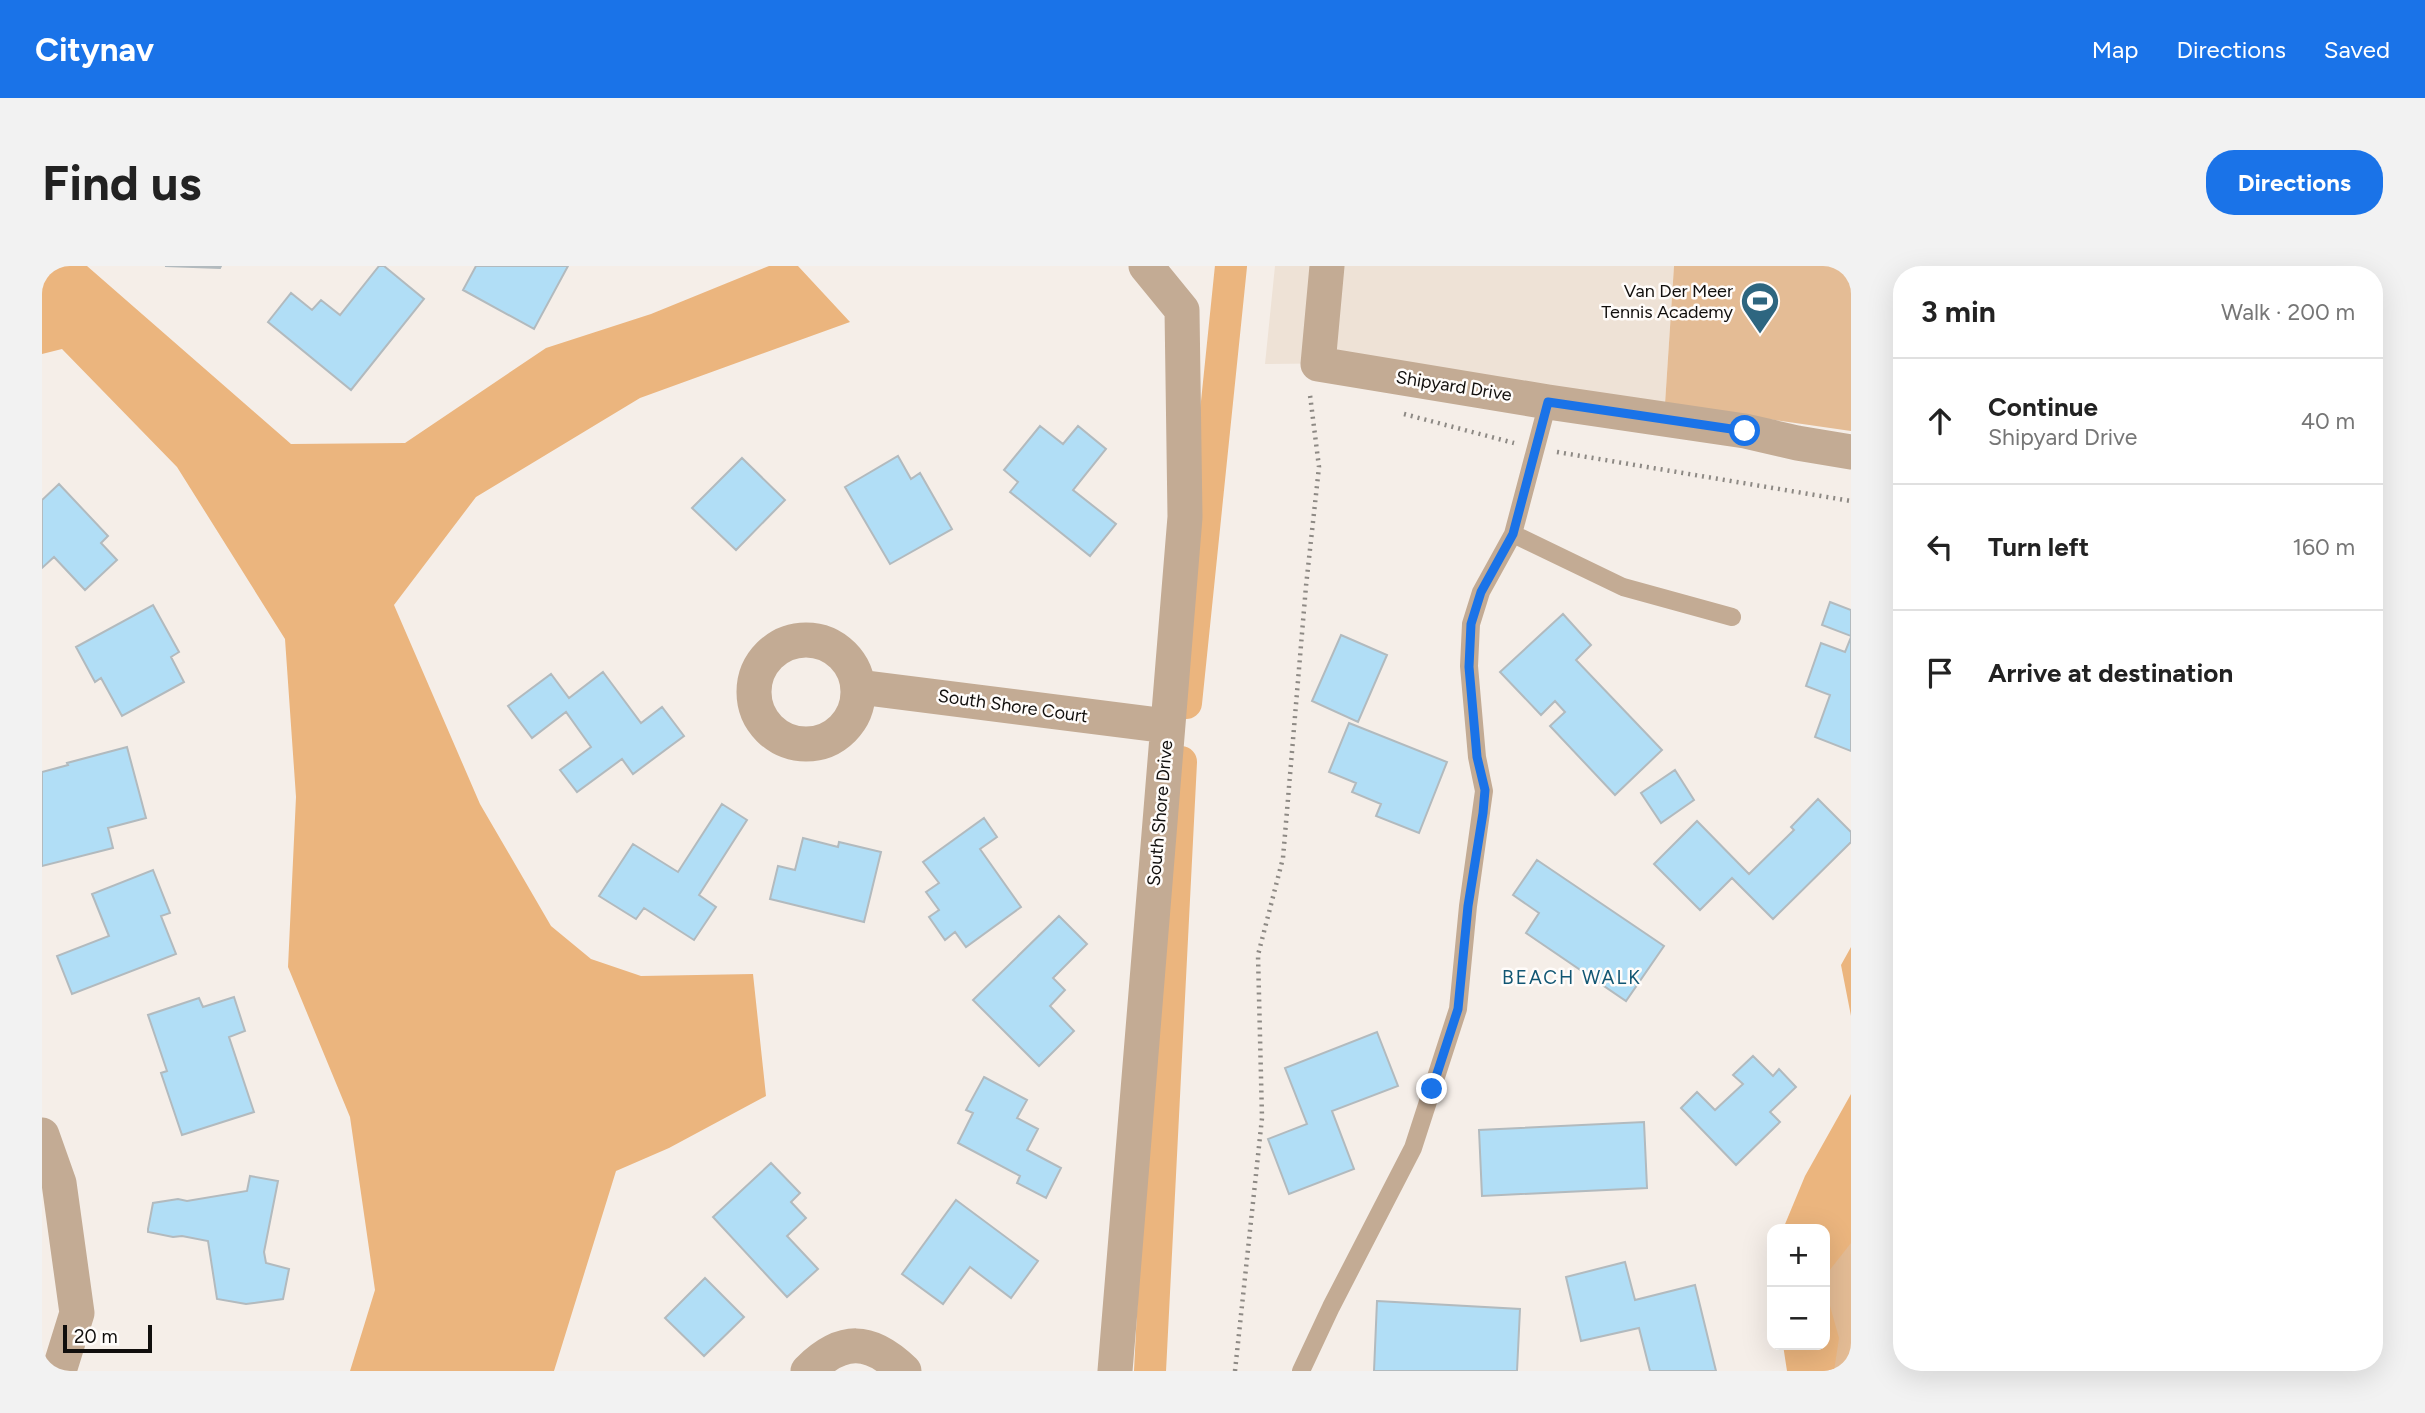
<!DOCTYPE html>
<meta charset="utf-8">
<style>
body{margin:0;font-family:Figtree,sans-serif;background:#f2f2f2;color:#222}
.controls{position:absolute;right:21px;bottom:21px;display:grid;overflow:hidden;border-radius:14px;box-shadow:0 7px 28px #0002}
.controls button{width:63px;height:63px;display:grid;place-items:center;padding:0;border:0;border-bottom:2px solid #e0e0e0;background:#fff;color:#222;font:35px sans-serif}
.scale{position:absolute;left:21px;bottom:18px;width:89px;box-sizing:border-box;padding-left:7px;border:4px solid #110f0d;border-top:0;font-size:19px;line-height:24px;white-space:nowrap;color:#110f0d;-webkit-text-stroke:5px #fffcfa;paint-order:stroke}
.stop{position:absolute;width:21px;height:21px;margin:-16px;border:5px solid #1a73e8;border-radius:50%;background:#fff}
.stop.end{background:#1a73e8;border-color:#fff;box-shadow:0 2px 7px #0008}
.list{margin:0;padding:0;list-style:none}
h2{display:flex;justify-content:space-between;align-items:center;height:91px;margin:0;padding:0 28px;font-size:30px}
h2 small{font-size:23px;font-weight:400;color:#767676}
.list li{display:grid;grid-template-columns:46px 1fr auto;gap:21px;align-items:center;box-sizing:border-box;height:126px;padding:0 28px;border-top:2px solid #e0e0e0}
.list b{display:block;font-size:26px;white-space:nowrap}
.list p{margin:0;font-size:23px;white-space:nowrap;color:#767676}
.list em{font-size:23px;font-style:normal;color:#767676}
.icon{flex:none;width:38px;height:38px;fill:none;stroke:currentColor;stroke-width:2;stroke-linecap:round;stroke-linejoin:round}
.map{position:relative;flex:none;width:1809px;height:1105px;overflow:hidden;border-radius:28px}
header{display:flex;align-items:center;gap:42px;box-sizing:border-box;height:98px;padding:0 35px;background:#1a73e8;color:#fff}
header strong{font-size:33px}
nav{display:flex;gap:38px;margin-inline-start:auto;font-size:24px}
.intro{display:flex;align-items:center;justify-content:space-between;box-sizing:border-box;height:168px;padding:0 42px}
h1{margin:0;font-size:49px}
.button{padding:18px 32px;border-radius:28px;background:#1a73e8;color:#fff;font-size:24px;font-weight:700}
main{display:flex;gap:42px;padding:0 42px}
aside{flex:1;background:#fff;border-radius:28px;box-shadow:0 7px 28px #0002}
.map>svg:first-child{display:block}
.built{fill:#eee2d6}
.green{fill:#e4bc95}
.water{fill:#ebb57e}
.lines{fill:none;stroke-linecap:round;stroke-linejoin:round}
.canal{stroke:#ebb57e;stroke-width:32}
.building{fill:#b1def6;stroke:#b2babe;stroke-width:2}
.path{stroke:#8d8984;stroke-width:4.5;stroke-dasharray:2 5;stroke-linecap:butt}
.service{stroke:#c3ab94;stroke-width:18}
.minor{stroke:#c3ab94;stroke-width:35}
.route{stroke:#1a73e8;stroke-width:9}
.labels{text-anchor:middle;stroke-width:5;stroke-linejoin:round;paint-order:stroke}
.poi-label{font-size:18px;fill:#110f0d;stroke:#fffcfa;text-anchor:end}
.street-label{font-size:18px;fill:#110f0d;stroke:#fffcfa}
.neighbourhood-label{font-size:19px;letter-spacing:2px;fill:#115673;stroke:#fffcfa}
</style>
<header>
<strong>Citynav</strong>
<nav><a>Map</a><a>Directions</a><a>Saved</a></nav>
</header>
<div class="intro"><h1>Find us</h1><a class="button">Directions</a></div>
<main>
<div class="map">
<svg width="1809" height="1105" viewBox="0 0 1809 1105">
<rect width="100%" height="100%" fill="#f5eee8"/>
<path class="built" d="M1233 0H1632L1623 138 1312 97 1223 98Z"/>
<path class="green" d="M1632 0H1809V165L1623 138Z
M1809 875V1105H1771L1783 1079V989Z"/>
<path class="water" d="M0 0H45L249 178 363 177 504 82 609 48 727 0H756L808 56 598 132 434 231 352 339 438 538 509 660 549 693 599 710 711 708 724 830 627 882 574 905 512 1105H308L333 1024 308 851 246 701 254 531 243 373 135 201 20 83 0 88Z
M1809 681V750L1799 699Z
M1809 828V977L1783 1010V963H1741L1763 910Z
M1783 1022 1797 1072 1792 1105H1745L1741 1079H1783Z"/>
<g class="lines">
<path class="canal" d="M1144 437 1189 0
M1108 1105 1139 496"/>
</g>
<path class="building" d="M123 0H179L178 2Z
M337 0H342L382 33 309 124 226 56 249 27 270 44 279 34 298 49Z
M434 0H526L492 63 421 24Z
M998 160 1021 178 1036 160 1064 183 1031 224 1074 258 1048 290 968 226 976 216 962 204Z
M856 190 869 213 878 207 910 263 848 298 803 221Z
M700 192 743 234 694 284 650 242Z
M17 218 66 270 59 277 75 294 43 324 12 291 0 302V234Z
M1788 336 1809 344V370L1780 359Z
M111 339 137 386 129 391 142 416 80 450 59 412 53 416 34 381Z
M1521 348 1549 379 1534 394 1620 484 1573 529 1508 460 1523 446 1513 435 1499 449 1458 406Z
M1299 369 1345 389 1316 456 1270 435Z
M1809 371V485L1773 471 1788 429 1764 420 1779 377 1803 386Z
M561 406 599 457 620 441 642 470 591 508 580 493 535 526 518 504 549 481 524 446 490 472 466 440 509 408 527 432Z
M1307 457 1405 496 1377 567 1334 550 1339 538 1310 526 1314 517 1287 506Z
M85 481 104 552 66 562 71 582 0 600V506L26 499 25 497Z
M1633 504 1652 534 1619 557 1599 527Z
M1776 533 1809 566V576L1731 653 1690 612 1658 644 1612 598 1655 555 1707 608 1752 564 1749 561Z
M680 538 705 554 657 629 674 641 652 674 602 642 594 653 557 630 591 578 636 606Z
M942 552 955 571 938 583 979 641 924 681 913 666 903 674 887 651 897 644 884 626 897 617 881 596Z
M761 572 796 581 797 576 839 586 822 656 728 633 736 600 753 604Z
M1495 594 1622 680 1584 735 1484 667 1497 647 1471 629Z
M111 604 128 647 119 650 134 688 30 728 15 690 67 670 50 628Z
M1017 650 1045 678 1011 712 1023 724 1008 740 1032 765 997 800 931 734Z
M192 731 203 765 187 771 212 846 140 869 119 807 125 805 106 749 157 732 161 741Z
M1335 766 1356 820 1290 845 1312 903 1247 928 1226 873 1265 858 1243 802Z
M1711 790 1731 810 1737 803 1754 821 1728 846 1738 856 1694 899 1639 842 1655 826 1673 844 1701 818 1691 809Z
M942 811 985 834 975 852 996 863 985 884 1019 902 1004 932 975 917 978 910 916 877 931 847 924 844Z
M1602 856 1605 922 1440 930 1437 864Z
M729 897 758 927 749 936 764 952 745 970 776 1003 745 1031 671 951Z
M208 910 236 915 222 986 224 997 247 1003 241 1033 204 1038 175 1033 166 975 140 970 131 971 106 966V963L111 937 136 933 145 935 205 925Z
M914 934 996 995 969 1032 928 1001 901 1038 860 1008Z
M1583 996 1593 1034 1653 1019 1674 1105H1608L1597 1062 1539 1075 1524 1011Z
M663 1012 702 1051 662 1090 623 1052Z
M1335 1035 1478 1043 1475 1105H1332Z"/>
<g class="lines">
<path class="path" d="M1362 148 1472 177
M1515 186 1809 235
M1193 1105 1220 852 1216 689 1241 592 1264 320 1277 201 1268 129"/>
<path class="service" d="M1471 268 1581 321 1690 351
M1259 1105 1289 1041 1371 882 1416 743 1426 640 1442 525 1435 491 1427 400 1429 358 1439 326 1471 268 1506 136"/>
<path class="minor" d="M1285 0 1276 98 1506 136 1703 165 1755 177 1809 186
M712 426a52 52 0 1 1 104 0a52 52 0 1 1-104 0Z
M817 421 1125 460
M0 869 17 917 35 1047 17 1105
M766 1105C800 1071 828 1072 862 1105
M1073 1105 1143 251 1140 44 1104 0"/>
</g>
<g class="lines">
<path class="route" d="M1390 823 1416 743 1426 640 1441 547 1443 524 1435 491 1427 401 1429 358 1439 326 1471 268 1506 136 1703 165"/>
</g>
<defs>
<g id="stadium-pin" transform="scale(2.0125)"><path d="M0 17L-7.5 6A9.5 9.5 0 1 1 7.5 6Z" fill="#2e6680" stroke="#fffcfa"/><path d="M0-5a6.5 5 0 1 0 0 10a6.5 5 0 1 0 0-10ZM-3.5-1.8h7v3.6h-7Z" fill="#fff"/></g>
</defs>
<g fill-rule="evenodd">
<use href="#stadium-pin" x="1718" y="35"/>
</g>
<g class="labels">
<g class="poi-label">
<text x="1691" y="31">Van Der Meer<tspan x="1691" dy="21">Tennis Academy</tspan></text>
</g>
<g class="street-label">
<text transform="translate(1412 120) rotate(9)" y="6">Shipyard Drive</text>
<text transform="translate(971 440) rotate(8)" y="6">South Shore Court</text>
<text transform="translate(1118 547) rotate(-85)" y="6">South Shore Drive</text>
</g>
<g class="neighbourhood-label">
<text x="1530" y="718">BEACH WALK</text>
</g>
</g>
</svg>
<div class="controls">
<button>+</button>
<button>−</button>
</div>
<div class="scale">20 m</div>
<div class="stop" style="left:1703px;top:165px"></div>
<div class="stop end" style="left:1390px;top:823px"></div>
</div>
<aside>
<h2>3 min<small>Walk · 200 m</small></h2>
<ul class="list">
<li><svg class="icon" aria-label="ahead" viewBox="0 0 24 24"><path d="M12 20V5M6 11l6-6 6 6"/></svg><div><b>Continue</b><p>Shipyard Drive</p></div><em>40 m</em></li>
<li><svg class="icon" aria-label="left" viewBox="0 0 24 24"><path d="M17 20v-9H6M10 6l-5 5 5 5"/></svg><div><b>Turn left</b></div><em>160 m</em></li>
<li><svg class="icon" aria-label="arrive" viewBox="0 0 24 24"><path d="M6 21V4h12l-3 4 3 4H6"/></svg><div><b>Arrive at destination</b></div></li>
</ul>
</aside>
</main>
